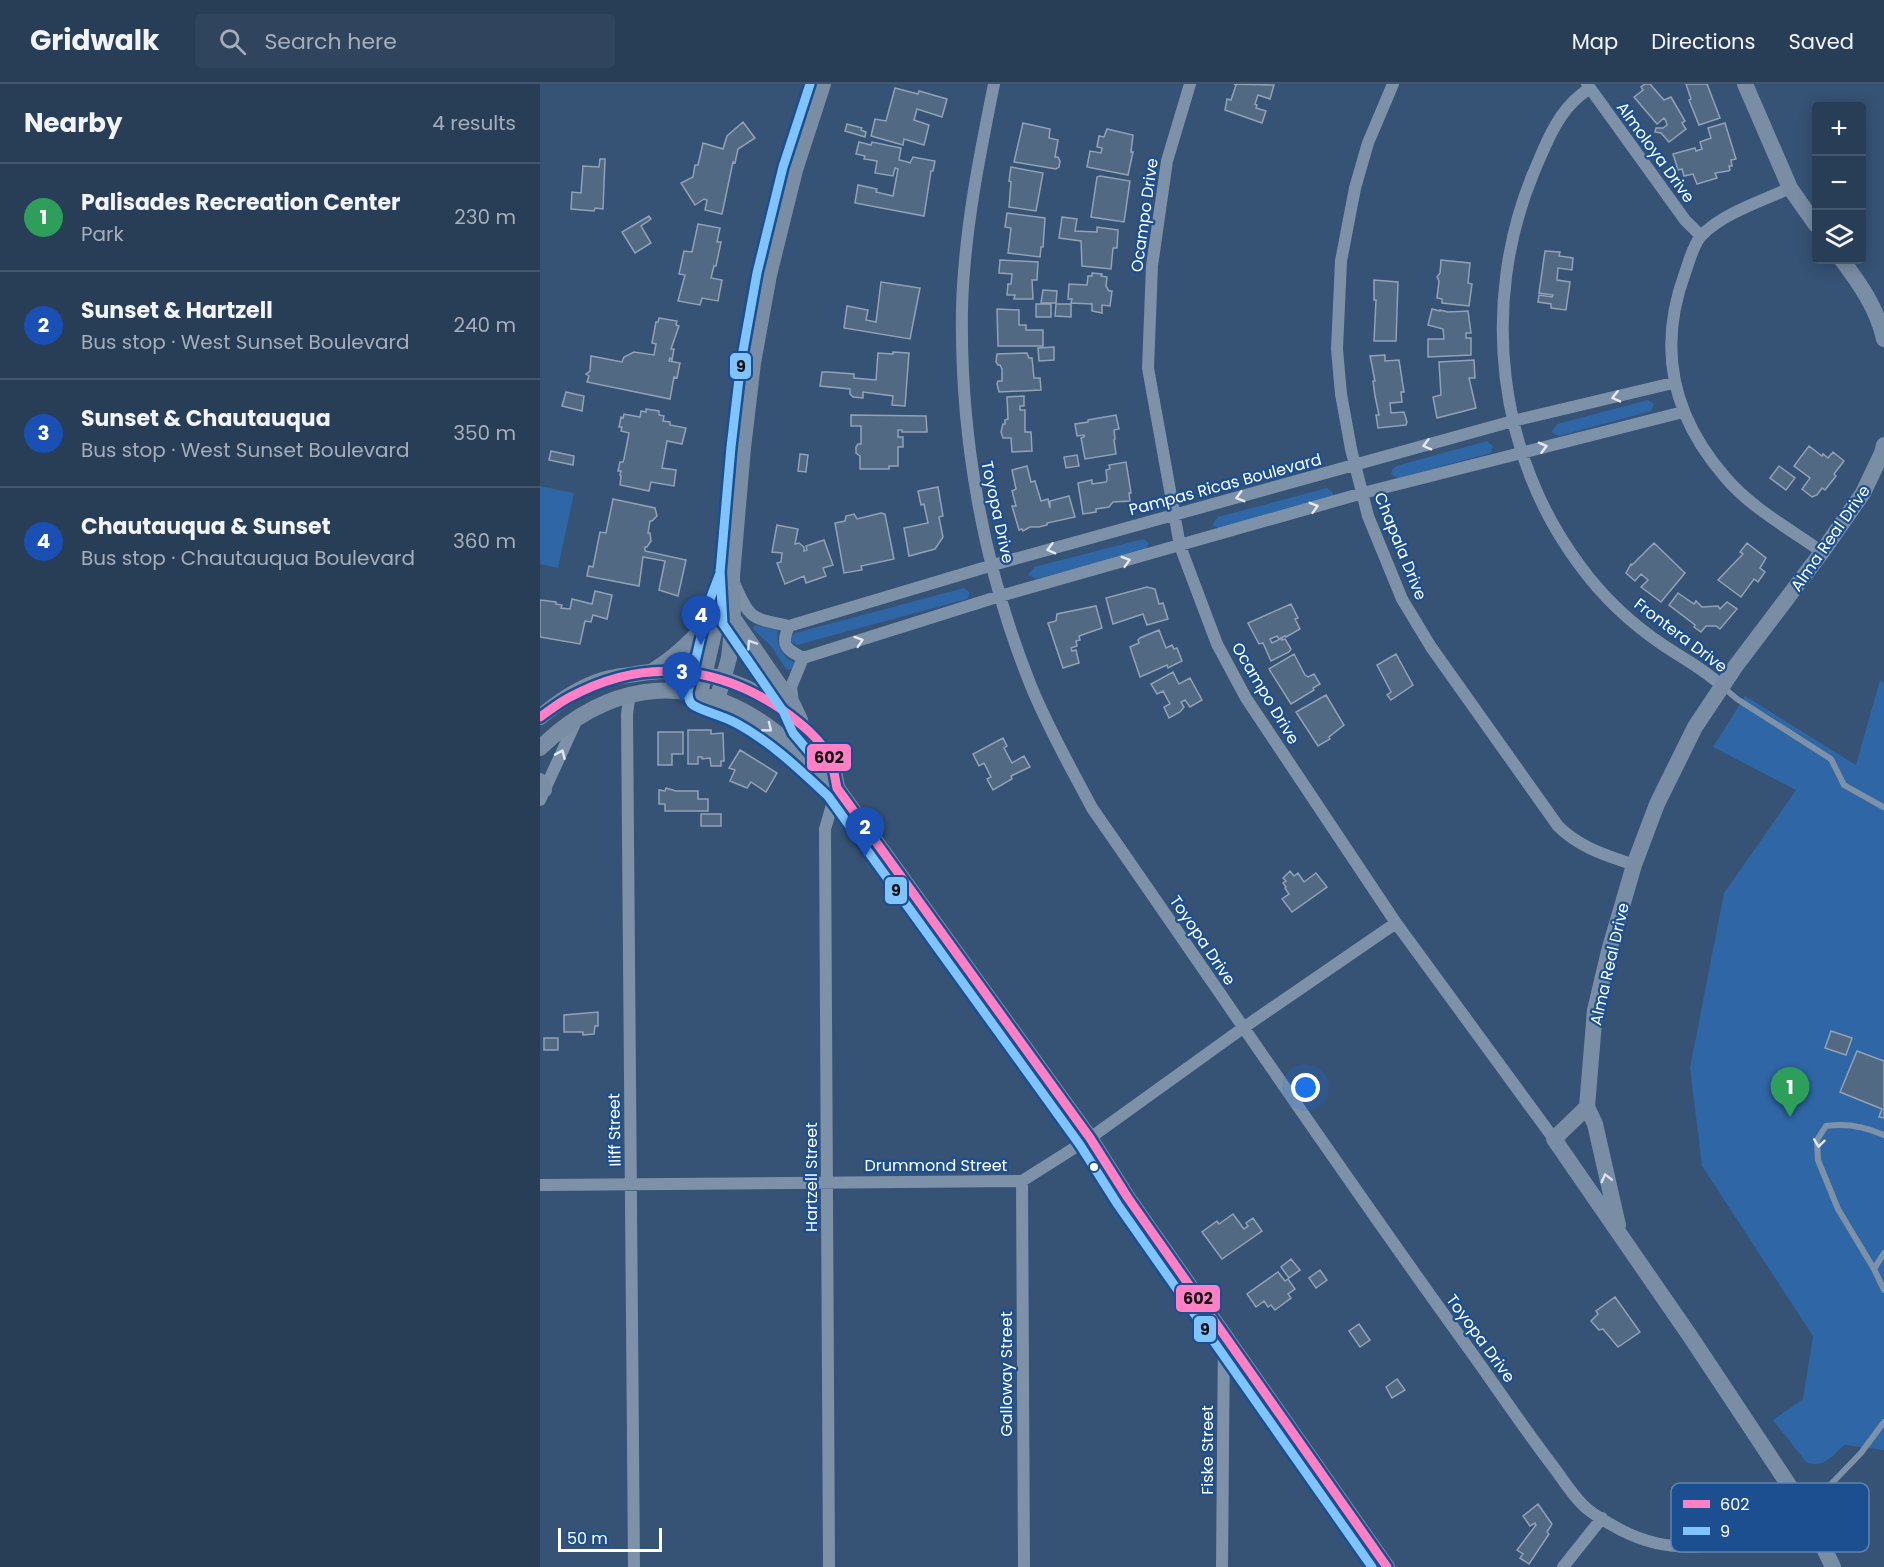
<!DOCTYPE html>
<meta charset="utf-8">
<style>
body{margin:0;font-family:Poppins,sans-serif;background:#30455d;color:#f1f3f6}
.controls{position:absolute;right:18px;top:18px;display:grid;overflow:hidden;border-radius:6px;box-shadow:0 3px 15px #0003}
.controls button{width:54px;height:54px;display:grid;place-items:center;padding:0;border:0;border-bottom:2px solid #44576d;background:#283e57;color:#f1f3f6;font:30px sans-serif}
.scale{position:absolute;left:18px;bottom:15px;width:104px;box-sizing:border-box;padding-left:6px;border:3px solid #fff;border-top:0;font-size:16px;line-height:21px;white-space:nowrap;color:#fff;-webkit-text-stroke:4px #1b4f8f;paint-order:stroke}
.you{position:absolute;left:766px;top:1004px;width:21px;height:21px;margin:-15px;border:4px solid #fff;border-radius:50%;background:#1a73e8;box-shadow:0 0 0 9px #1a73e833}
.badge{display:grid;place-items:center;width:39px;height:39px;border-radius:50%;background:#8bbbb9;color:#fff;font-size:20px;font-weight:700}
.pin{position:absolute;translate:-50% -50px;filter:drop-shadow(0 2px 3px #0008)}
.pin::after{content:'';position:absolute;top:32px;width:21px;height:18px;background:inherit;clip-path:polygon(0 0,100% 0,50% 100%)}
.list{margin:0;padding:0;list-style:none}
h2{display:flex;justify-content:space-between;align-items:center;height:78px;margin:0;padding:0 24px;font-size:26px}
h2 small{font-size:20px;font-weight:400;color:#a5aeba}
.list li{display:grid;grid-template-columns:39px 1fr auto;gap:18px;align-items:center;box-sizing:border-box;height:108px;padding:0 24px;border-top:2px solid #44576d}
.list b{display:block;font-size:22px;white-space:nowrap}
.list p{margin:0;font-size:20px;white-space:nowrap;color:#a5aeba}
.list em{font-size:20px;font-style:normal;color:#a5aeba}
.icon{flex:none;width:33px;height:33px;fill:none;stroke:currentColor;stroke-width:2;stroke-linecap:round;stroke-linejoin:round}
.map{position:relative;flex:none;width:1344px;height:1483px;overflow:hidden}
header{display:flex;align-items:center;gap:36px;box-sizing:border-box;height:84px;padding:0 30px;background:#283e57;border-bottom:2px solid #44576d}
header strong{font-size:28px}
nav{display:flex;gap:33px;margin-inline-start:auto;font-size:21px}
.search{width:420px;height:54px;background:#30455d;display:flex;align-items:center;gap:15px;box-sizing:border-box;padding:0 21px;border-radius:6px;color:#a5aeba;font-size:22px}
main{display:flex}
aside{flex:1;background:#283e57}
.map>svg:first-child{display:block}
.green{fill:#2f66a5}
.building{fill:#526984;stroke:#92a2b6;stroke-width:1.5}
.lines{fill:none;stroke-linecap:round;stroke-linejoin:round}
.lane{stroke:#7d92a8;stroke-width:6}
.street{stroke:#7d92a8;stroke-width:12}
.secondary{stroke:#798da4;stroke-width:16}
.bus-1-casing{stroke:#1b4f8f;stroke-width:14}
.bus-2-casing{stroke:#1b4f8f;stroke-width:14}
.bus-1{stroke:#ff80c5;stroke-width:9}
.bus-2{stroke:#80c4ff;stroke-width:9}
.oneway{stroke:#e5e9ee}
.oneway2{stroke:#dee2e8}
.bus-dot{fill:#fff;stroke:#1b4f8f;stroke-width:2}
.labels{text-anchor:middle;stroke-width:4.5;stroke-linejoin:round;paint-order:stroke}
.street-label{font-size:16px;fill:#fff;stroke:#1b4f8f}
.key{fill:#1b4f8f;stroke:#5f84b1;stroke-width:1.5}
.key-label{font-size:16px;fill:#fff}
.line-badge{stroke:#1b4f8f;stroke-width:2}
.pale-badge-label{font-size:16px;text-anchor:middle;font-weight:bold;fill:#111}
</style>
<header>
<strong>Gridwalk</strong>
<div class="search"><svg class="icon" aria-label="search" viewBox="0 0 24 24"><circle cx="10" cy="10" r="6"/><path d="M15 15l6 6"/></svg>Search here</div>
<nav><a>Map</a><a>Directions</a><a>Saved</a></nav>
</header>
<main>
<aside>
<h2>Nearby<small>4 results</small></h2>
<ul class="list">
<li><span class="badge" style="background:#2e9e5b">1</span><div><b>Palisades Recreation Center</b><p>Park</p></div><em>230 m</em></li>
<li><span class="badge" style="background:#1a4fb4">2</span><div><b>Sunset &amp; Hartzell</b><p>Bus stop · West Sunset Boulevard</p></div><em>240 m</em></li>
<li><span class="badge" style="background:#1a4fb4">3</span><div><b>Sunset &amp; Chautauqua</b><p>Bus stop · West Sunset Boulevard</p></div><em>350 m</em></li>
<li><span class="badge" style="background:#1a4fb4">4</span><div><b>Chautauqua &amp; Sunset</b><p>Bus stop · Chautauqua Boulevard</p></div><em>360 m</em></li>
</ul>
</aside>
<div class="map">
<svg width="1344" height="1483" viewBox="0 0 1344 1483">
<rect width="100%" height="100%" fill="#365274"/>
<path class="green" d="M1108 316 1114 320 1111 327 1019 352 1011 348 1017 340Z
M947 357 953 362 951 369 858 394 851 390 852 386 856 382Z
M0 402 34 409 18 484 0 480Z
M787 404 793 409V413L680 445 672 441 678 433Z
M603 455 609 459 606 466 496 495 488 491 494 483Z
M424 504 430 509 427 515 257 561 249 557 250 553 255 549Z
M215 541 238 546C235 561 242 573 256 579L253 586 246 585 231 562 213 545Z
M1340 596 1344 599V1366L1304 1361C1293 1372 1283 1385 1266 1378L1233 1336 1263 1315 1273 1252 1162 1082 1150 984 1184 809 1256 706 1173 663 1205 612 1316 681Z"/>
<path class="building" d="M694 0 734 1 730 15 718 11 715 20 717 21 716 24 726 27 722 39 685 26 687 15 691 16 696 1Z
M1105 0H1110L1124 16 1131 13 1145 37 1142 39 1146 45 1129 58 1121 49 1115 48 1116 44H1123L1127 41 1126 37 1124 34 1117 40 1094 13 1103 6 1101 3Z
M1146 0H1167L1180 34 1159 41 1149 16 1151 15Z
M355 4 378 10 379 7 407 15 402 33 377 25 374 36 389 41 384 61 364 55 363 61 331 52 335 35 346 37Z
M203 38 215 54 198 65 195 79 193 78 182 130 165 126 167 116 164 115 155 121 141 99 153 93 155 81H158L163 59 183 65 187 52Z
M483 39 510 45 509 54 518 56 515 73H518L520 77 519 83 516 85 474 78Z
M1185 39 1196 75 1191 76 1192 82H1189L1190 86 1188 87 1175 89 1177 94 1157 100 1153 90 1144 92 1142 85 1138 86 1133 70 1155 64 1156 67 1162 65 1160 58 1171 54 1168 44Z
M307 40 322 44 321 46 326 48 325 53 305 47Z
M567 45 593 51 591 68H593L588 91 547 83 550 67 561 69 562 64 557 63 559 52 564 53Z
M319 58 331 61 332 58 361 64 359 76 368 78 370 79 373 73 395 77 393 87H391L384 132 315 119 318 101 337 105 336 108 353 112 358 85 355 84 353 92 335 89 337 77 324 75 325 72 316 70Z
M60 75H65L63 125 55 124 54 127 31 125 32 108 41 109 43 82 59 83Z
M471 83 503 89 496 127 469 123 471 98 469 97Z
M560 92 590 97 584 138 551 133 557 93Z
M467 129 505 134 503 163H501L500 173 468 169 471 144 465 143Z
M109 132 111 135 101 142 111 159 95 169 82 148Z
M522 133 537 135 535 147 557 148V143L578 146 577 164H573L571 185 542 182 541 157 519 154Z
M158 140 180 144 177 158H181L176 182H174L171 194 182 196 178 217 162 214 160 221 138 217 145 191 139 190 144 167 152 168Z
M1005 167 1020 168 1019 172 1033 174 1032 186 1018 184 1017 196 1030 198 1026 226 1011 224V220L998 218 999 211 1012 213 1013 211 999 209Z
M460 176 498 178 497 196H492L493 215H474L475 211H467L468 200H471L472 190 459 189Z
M901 176 930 179 928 199 932 200 929 222 902 219V215L897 214 899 197 897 193 900 189Z
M552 189 562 190 561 192 567 193 566 202 569 207H572L570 222 562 221V229L552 227V220L531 219 532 215H528L529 200 547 201 548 192H552Z
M834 196 858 198 856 257H834L836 216H834Z
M341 198 380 204 370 255 304 244 307 222 328 226 326 236 336 238Z
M503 206 517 207 516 219H501Z
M496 220H511V233H496Z
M516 220H531V233L515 232Z
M457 225 479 226V241H486V246H503V262H458Z
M892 225 900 227V226L908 228 928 227 931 249H926V254H931V271L888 273V255H904L903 245 888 241Z
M119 234 137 237 136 241 139 242 131 265H134L132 276 130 274 129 277 140 279 137 294 134 293 130 315 47 298 49 292 46 290 50 287 51 272 82 278 84 273 94 268 114 271 116 260 112 259 116 238H118Z
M514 263V276L499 277 498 264Z
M353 268 369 269 365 322 352 321 353 312 323 308V314L313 313 310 310V305L280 302 282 288H288L314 290V294L336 296 338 269 353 270Z
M487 269 489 274H492L494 294H500L501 306 459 308 457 300 458 297H462V285L460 281H458L456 278 457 270Z
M845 271V277L859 276 864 308H861L862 318 850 319 851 329 864 328 867 338 866 341 838 344 836 331H839L835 312 833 297H835L830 272Z
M934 276 935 294H929L936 324 897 334 893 313 901 311 899 278Z
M26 308 44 312 42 327 22 322Z
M484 312V322H480V326H485V348H491L492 367 472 368 471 354H463L461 348 463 340H465V336L468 335 467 313Z
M106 325 119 327V331L124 332 123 337 130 338V341L146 344 142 360 127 357 122 384 136 386 134 402 111 398 109 407 80 401 81 392 80 391 81 387H78L80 378H83L84 375 89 349 81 347 82 343H79L81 333 83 334 84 330 100 333 101 327 106 328Z
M311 331 386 332 387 348H362V346H358V353H363V363H358V382H349V385H320V372L316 369V363L318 360H321V342H311Z
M576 331 579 345 574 346 575 355 574 356 576 370 545 375 541 354 544 353V351L537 352 535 340 548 338V336Z
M1269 362 1282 372 1283 370 1288 374 1293 368 1304 377 1294 390 1296 392 1285 406 1282 404 1277 411 1272 413 1262 405 1270 394 1254 382Z
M11 367 34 372 33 381 9 376Z
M260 370 268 371 266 388 258 387Z
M537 371 539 382 526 384 524 373Z
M586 378 591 409H589L590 417 573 418 569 423 556 425V428L543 430 538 399 552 396V400L566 398 567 396 566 386 570 385 569 381Z
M487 382 491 398 495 397 501 417 508 415 510 424V417L529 412 535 433 507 439V441L499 443H490L483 447 482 445 479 446 472 422H476L472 407 476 405 472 386Z
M1239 382 1255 394 1246 406 1230 394Z
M398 403 403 432 399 433 403 453 395 465 369 472 364 444 388 439 384 420 381 421 378 407Z
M73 415 115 424 117 432 112 437H110L108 449H110L111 457 107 463H105V467L146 476 138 512 119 506 125 477 103 473 99 502 47 492 49 482 53 483 60 448 66 449Z
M341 429 345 430 354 475 321 482 322 486 304 489 295 439 305 437 306 432 314 430 317 435Z
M237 441 258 445 255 460 259 459 264 463V467L267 466 266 462 284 456 293 481 283 484 286 492 266 499 264 492 245 500 237 479 241 478 242 469 232 468Z
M1114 459 1145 489 1121 518 1101 503 1108 496 1101 490 1095 497 1086 489 1091 480 1092 481Z
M1207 459 1226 474 1220 484 1225 488 1218 498 1214 495 1201 513 1178 496 1203 470 1200 468Z
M607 503 615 505 619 520 623 519 628 535 607 541 603 530 573 540 566 514Z
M55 507 72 511 67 535 53 531 51 538 45 537 40 560 0 553V516L16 518V520L22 521 21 524 30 525 32 515 52 520Z
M1138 509 1154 520 1156 517 1162 523 1178 522 1180 525 1187 518 1197 525 1180 545 1176 542H1166L1161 548 1154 543 1155 541 1129 521Z
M751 520 758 534 755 535 760 545 746 553 745 552 739 555 737 552 730 555 732 559 742 554V556L745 555 751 565 749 568 731 577 723 559 719 560 708 539Z
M556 522 562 544 539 552 540 556 536 557 537 562 531 564 532 567 536 566 539 579 523 584 508 539 516 537 517 530Z
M619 546 626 564 632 561 634 565 637 564 642 577 628 584 627 581 600 593 590 563 599 559 598 556 600 554Z
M754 570 765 591 768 593 774 590 780 600 773 604 774 606 751 620 729 585Z
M856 570 873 601 851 616 847 611 851 608 837 581Z
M633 588 639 600 650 594 662 616 650 623 645 616 641 618 644 623 640 628 629 634 624 623 630 620 623 607 617 610 611 600Z
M786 611 804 641 789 653 790 655 778 662 756 628Z
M148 646H171V650L183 649 184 677H181V682H171L170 674 162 675V673H158V680H148Z
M118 648H143V670H132V681H118Z
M463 654 467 662 464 664 472 679 484 672 490 683 471 692 472 695 453 706 447 695 451 693 444 679 439 682 433 670Z
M200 666 237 689 226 708 211 698 207 704 190 697 195 686 189 684Z
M126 704 136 707H158V715H168V727H125V720H119V706L125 707Z
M161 730H181V742H161Z
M750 787 754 792 758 789 764 798 776 789 787 803 752 828 742 815 749 810 745 804 746 803 743 799 746 797 743 794Z
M58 928V942H55L54 950 43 951V948H24V931Z
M1291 947 1312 954 1306 971 1285 964Z
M4 954H18V966H4Z
M1317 967 1344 977V1034L1339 1033 1342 1025 1300 1008Z
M693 1130 704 1145 708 1142 706 1139 713 1134 722 1147 682 1175 662 1148 677 1137 679 1140Z
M751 1175 760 1186 749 1194 741 1183Z
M780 1186 787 1196 776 1204 769 1194Z
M738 1188 745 1197 748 1195 755 1205 748 1210 751 1214 735 1226 731 1221 728 1223 724 1217 716 1223 707 1210Z
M1075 1213 1100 1248 1078 1263 1063 1245 1059 1246 1051 1237 1058 1230 1056 1227Z
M819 1240 830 1256 820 1263 809 1247Z
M857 1295 865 1306 852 1314 846 1303Z
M998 1420 1012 1440 1007 1448 1009 1450 989 1480 980 1474 983 1470 977 1466 996 1441 995 1439 990 1442 983 1432Z"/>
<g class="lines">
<path class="lane" d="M1183 603 1197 615 1291 675 1304 701 1343 723
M1344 1051C1326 1043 1306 1039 1286 1042L1277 1056 1278 1076 1298 1125 1334 1185 1344 1206
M1334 1185 1344 1169
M1266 1426 1321 1369 1344 1338"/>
<path class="street" d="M454 0C439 74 424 149 422 225 420 353 443 483 491 602 508 644 531 684 552 724 678 905 800 1087 929 1265 957 1304 983 1343 1012 1381 1022 1394 1031 1409 1042 1420 1052 1431 1070 1440 1083 1447 1146 1479 1208 1457 1266 1427
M650 0 627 77 612 182 608 284 640 462 677 560 706 614 856 839 1014 1055
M853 0 828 59 815 104 801 177 797 265 801 310 811 365 828 432 862 515 891 563 1018 742C1040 764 1066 771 1094 781
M1047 0 1145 136 1161 152
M1049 4C1044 9 1037 13 1032 19 1014 37 1003 67 993 90 940 219 957 372 1041 483 1063 513 1092 540 1123 561 1144 575 1164 585 1183 603
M1250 104C1222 117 1183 129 1161 152 1153 161 1149 178 1145 189 1117 265 1132 332 1185 393 1211 424 1250 445 1282 468
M195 501C210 536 212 534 249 542L453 481 973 337 1133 299
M249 542C240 562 246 565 263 574L460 512 823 409 1143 328
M90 609 87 630 94 1483
M253 618 251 603 263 574
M0 716 37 635
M482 1097 484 1483
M0 1101 482 1097 550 1054 703 944 856 839
M289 1483 285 745 297 704
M682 1483 684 1251
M1023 1483 1062 1434"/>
<path class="secondary" d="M1205 0 1250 104 1276 141
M1302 176C1320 200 1337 224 1344 255
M193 534 253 621 260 636
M114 586C139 571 158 551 176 528
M162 601 180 522 188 501
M177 616 189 574 193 534 192 492 203 364 213 279 229 191 255 86 283 0
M0 633C18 618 40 603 63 596 71 593 81 592 90 591 158 577 229 601 274 655 279 661 285 666 289 673 294 681 295 694 297 703
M0 664C64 602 140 587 217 635 247 654 272 681 297 704L550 1054 588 1114 847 1483
M0 697 4 706
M1047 1023 1055 1040 1078 1141
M1293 1483 1266 1427 1150 1252 1014 1055 1047 1023 1055 926 1069 867 1094 781 1117 720 1155 643 1195 583 1282 468 1323 409 1342 369 1344 361"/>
<g class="bus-1-casing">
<path id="bus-1" d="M0 633C10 626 20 618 30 613 102 574 174 580 241 625 259 638 283 656 291 677 294 686 295 695 297 704L550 1054 588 1114 847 1483"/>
</g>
<g class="bus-2-casing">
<path id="bus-2" d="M270 0 243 83 217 189 201 278 191 363 180 489 169 518 148 608C148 613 149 618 153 621 162 627 184 632 196 639 231 658 259 685 288 712L540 1061 578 1121 832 1483
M180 486 183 540 243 627 253 649 275 675"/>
</g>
<use href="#bus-1" class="bus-1"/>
<use href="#bus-2" class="bus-2"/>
</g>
<defs><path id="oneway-chevron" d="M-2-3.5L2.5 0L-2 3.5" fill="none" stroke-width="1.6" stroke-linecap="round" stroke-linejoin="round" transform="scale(1.5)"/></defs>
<g class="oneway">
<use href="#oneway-chevron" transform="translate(1076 313) rotate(167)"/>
<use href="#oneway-chevron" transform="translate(887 361) rotate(165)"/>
<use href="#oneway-chevron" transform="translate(1003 363) rotate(-14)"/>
<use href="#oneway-chevron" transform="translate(700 413) rotate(164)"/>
<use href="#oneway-chevron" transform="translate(774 423) rotate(-16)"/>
<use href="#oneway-chevron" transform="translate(511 465) rotate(165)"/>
<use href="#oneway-chevron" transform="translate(586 477) rotate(-16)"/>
<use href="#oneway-chevron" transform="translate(319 557) rotate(-18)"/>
<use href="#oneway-chevron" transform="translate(21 670) rotate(-66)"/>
<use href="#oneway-chevron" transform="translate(1279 1059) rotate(97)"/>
</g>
<g class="oneway2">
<use href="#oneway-chevron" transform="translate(211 560) rotate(-124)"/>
<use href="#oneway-chevron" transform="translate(228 644) rotate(39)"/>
<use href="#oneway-chevron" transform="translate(1066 1094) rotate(-104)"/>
</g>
<circle class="bus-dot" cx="554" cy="1083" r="5"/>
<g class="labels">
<g class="street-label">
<text transform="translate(1116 68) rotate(54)" y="6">Almoloya Drive</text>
<text transform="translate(604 131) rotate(-82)" y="6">Ocampo Drive</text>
<text transform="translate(685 400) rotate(-15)" y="6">Pampas Ricas Boulevard</text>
<text transform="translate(458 428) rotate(78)" y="6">Toyopa Drive</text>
<text transform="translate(1290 454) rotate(-55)" y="6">Alma Real Drive</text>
<text transform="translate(861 462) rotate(68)" y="6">Chapala Drive</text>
<text transform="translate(1141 551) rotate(37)" y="6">Frontera Drive</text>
<text transform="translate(726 609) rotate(59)" y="6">Ocampo Drive</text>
<text transform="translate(663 856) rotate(56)" y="6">Toyopa Drive</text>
<text transform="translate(1069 880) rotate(-77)" y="6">Alma Real Drive</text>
<text transform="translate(74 1046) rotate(-91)" y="6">Iliff Street</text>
<text x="396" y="1087">Drummond Street</text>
<text transform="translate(271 1093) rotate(-90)" y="6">Hartzell Street</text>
<text transform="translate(941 1254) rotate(54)" y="6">Toyopa Drive</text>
<text transform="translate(466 1290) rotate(-90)" y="6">Galloway Street</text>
<text transform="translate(667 1366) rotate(-90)" y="6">Fiske Street</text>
</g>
</g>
<rect x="1131" y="1399" width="198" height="69" rx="9" class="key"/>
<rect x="1143" y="1416" width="27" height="8" fill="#ff80c5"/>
<rect x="1143" y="1443" width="27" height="8" fill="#80c4ff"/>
<g class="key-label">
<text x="1180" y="1426">602</text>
<text x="1180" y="1453">9</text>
</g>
<g class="line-badge">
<rect x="189" y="268" width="23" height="28" rx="6" fill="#80c4ff"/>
<rect x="266" y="659" width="46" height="29" rx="6" fill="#ff80c5"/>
<rect x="344" y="792" width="24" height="29" rx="6" fill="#80c4ff"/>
<rect x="635" y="1200" width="46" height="29" rx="6" fill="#ff80c5"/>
<rect x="653" y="1231" width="24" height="28" rx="6" fill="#80c4ff"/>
</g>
<g class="pale-badge-label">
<text x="201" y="288">9</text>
<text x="289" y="679">602</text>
<text x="356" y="812">9</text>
<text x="658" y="1220">602</text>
<text x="665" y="1251">9</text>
</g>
</svg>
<div class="controls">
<button>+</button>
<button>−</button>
<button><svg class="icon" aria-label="layers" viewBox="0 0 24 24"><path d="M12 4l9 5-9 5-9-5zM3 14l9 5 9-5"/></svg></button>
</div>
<div class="scale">50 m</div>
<div class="you"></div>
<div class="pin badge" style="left:1250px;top:1033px;background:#2e9e5b">1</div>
<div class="pin badge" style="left:325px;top:773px;background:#1a4fb4">2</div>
<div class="pin badge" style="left:142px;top:618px;background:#1a4fb4">3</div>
<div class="pin badge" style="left:161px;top:561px;background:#1a4fb4">4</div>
</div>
</main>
